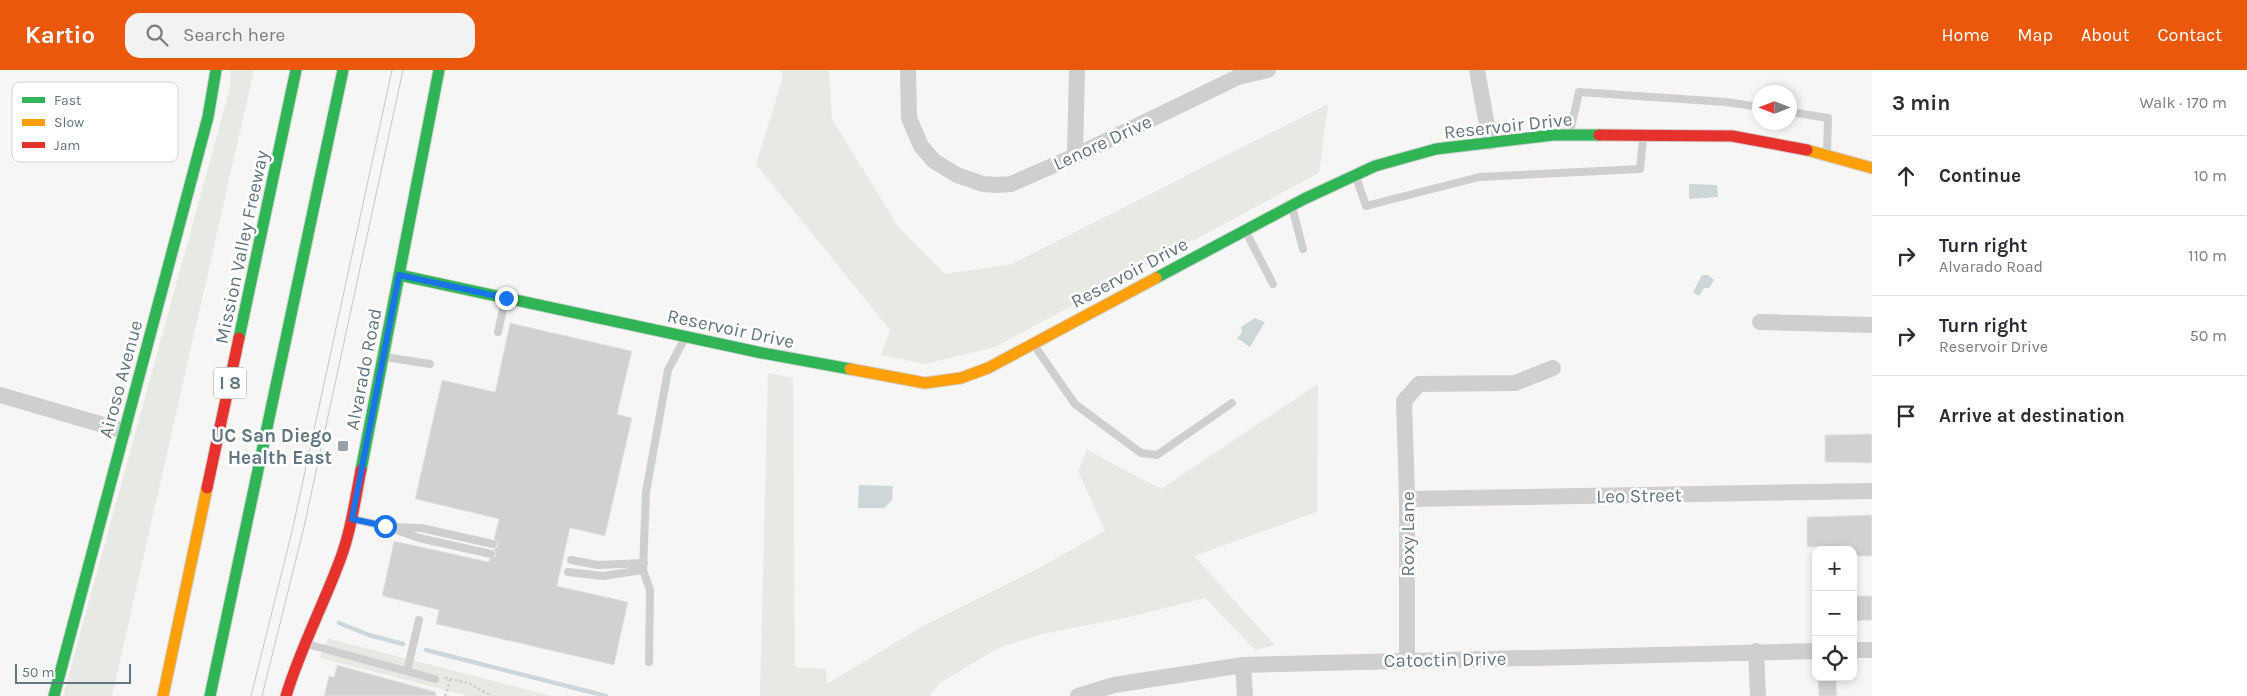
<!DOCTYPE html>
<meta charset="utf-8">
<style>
body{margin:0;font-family:Karla,sans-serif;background:#f2f2f3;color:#2b2b33}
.controls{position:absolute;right:15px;bottom:15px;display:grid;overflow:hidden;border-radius:10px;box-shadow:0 2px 8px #0003}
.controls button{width:45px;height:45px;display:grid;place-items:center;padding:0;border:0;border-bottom:1px solid #e1e1e2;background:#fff;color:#2b2b33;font:25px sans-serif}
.compass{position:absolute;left:1752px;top:15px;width:45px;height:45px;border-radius:50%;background:#fff;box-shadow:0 2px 8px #0003;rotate:270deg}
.scale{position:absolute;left:15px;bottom:12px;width:116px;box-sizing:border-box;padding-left:5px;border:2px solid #617681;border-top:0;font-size:14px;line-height:18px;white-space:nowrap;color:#617681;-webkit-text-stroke:4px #fff;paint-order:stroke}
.stop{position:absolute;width:15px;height:15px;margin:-11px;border:4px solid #1a73e8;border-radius:50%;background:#fff}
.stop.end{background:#1a73e8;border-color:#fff;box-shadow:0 1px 5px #0008}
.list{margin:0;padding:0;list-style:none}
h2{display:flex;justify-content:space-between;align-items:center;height:65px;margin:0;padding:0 20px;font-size:21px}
h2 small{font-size:16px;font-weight:400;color:#7c7c81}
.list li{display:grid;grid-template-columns:32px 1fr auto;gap:15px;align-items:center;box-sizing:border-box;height:80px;padding:0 20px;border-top:1px solid #e1e1e2}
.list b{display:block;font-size:19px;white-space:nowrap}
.list p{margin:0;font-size:16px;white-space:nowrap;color:#7c7c81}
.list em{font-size:16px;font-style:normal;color:#7c7c81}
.icon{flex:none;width:28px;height:28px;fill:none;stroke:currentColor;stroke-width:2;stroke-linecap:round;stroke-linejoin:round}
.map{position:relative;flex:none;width:1872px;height:626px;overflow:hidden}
header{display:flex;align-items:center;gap:30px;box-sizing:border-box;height:70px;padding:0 25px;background:#ea580c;color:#fff}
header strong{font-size:24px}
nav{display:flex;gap:28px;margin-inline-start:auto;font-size:18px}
.search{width:350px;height:45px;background:#f2f2f3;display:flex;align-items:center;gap:12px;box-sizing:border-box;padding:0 18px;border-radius:15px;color:#7c7c81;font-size:19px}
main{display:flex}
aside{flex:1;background:#fff}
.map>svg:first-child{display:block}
.green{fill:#e7eae3}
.water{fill:#cdd7d9}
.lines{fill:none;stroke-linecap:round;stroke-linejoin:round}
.stream{stroke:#cdd7d9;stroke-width:4.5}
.building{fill:#d0d2d2;stroke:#e6e6e5}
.fast-casing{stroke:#d0d3d4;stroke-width:13}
.slow-casing{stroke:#d0d3d4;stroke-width:13}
.jam-casing{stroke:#d0d3d4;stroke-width:13}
.path{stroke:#cccdcd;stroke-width:2.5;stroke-dasharray:2.5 2.5;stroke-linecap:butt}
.lane{stroke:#ced0d0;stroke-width:8}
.street{stroke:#ced0d0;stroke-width:16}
.fast{stroke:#30b455;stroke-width:11}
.slow{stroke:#ff9f0a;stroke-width:11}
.jam{stroke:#e5322d;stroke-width:11}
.tram{stroke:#c3c6c6;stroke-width:1}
.route{stroke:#1a73e8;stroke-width:6}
.poi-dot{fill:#96a3aa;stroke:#fff;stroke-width:2}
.labels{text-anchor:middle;stroke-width:5;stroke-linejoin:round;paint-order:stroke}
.shield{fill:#fff;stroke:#909fa7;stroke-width:1}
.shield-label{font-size:18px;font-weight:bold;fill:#617681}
.street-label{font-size:19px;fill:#617681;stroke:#fff}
.poi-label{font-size:19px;font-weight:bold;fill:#617681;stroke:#fff;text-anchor:end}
.key{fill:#fff;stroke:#d0d6d9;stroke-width:1}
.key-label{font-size:14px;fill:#617681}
</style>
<header>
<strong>Kartio</strong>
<div class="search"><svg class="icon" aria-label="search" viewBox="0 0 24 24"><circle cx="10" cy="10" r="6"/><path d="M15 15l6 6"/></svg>Search here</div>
<nav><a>Home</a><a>Map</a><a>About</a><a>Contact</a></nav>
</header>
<main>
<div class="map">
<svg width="1872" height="626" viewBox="0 0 1872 626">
<rect width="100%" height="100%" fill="#f7f6f5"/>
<path class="green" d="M231 0H254L112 626H63L230 18Z
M782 0H829L832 49 899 158 945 204 1012 194 1328 34 1319 103 995 277 925 294 881 285 890 260 756 94 782 10Z
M768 303 793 308 795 597 826 599 827 614 923 556 1039 498 1105 461 1078 401 1087 380 1161 419 1318 314 1317 442 1194 486 1275 575 1255 580 1205 528 1129 547 1042 564 998 578 940 613 930 626H760Z
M328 568 334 570 552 626H469L320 588Z"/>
<path class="water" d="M1689 114 1717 115 1718 127 1689 129Z
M1702 205H1708L1714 210 1709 218H1704L1699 226 1693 222Z
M1255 248 1265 252 1250 277 1237 268 1242 262 1241 257Z
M859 415 893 416 892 430 884 438H858Z"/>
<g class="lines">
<path class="stream" d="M339 553 369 565 403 574
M426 580 606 626"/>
</g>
<path class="building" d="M510 253 632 281 617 344 632 348 605 466 570 458 557 516 628 532 614 595 436 554 439 540 382 526 394 471 489 492V489L496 486 494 479 497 477 498 473 494 469 499 449 415 429 442 310 495 322Z
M1872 364V393L1825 392V365Z
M1872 445V486H1853L1852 476 1807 477V447Z
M1853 526H1872V550L1853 551Z
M337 595 436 622V626H324L329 606 334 607Z
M1827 607 1836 609 1837 626H1819L1818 611Z"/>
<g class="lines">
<g class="fast-casing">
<path id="fast" d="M399 205 762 283 850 299
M1156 208 1304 129 1375 96 1436 79 1553 65H1599
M239 268 296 0
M361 400 439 0
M54 626 208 47 216 0
M210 626 343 0"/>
</g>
<g class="slow-casing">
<path id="slow" d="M1807 80 1872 98
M850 299 925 313 961 308 988 298 1156 208
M163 626 207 418"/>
</g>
<g class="jam-casing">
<path id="jam" d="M1599 65 1732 66 1807 80
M207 418 239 268
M286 626C300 579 323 536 340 490 351 461 355 430 361 400"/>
</g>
<path class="path" d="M445 608 468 613 492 626
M445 626 451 608"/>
<path class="lane" d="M1790 42 1828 48 1827 83
M1570 62 1579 22 1726 32 1760 37
M1356 107 1366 136 1479 107 1640 99 1643 69
M1292 137 1303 179
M1246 162 1273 214
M498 262 505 230
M1034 275 1075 334 1141 383 1157 385 1232 333
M385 287 430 294
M352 449 385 456 419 468 491 484
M394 457 421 458 493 474
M571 490 598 495 644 493
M568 502 603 506 643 500
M307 574 435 609
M649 592 650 520 643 500 646 422 668 300 685 268
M407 601 419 550"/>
<path class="street" d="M908 0 909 48 921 76 934 91 957 105 983 114 997 115 1011 114 1075 86 1238 7 1268 0
M1477 0 1490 72
M1075 86 1077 0
M1760 252 1872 255
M0 325 124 361
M1407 429 1872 421
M1853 580H1872
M1756 581 1758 626
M1407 590V429L1404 331 1419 314 1515 313 1553 298
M1243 595 1245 626
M1078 626 1114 615 1243 595 1816 581"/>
<use href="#fast" class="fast"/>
<use href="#slow" class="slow"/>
<use href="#jam" class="jam"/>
<path class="tram" d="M251 626 293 457 392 0
M262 626 304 457 403 0"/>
</g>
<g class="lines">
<path class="route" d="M385 456 352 449 399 205 506 228"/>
</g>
<rect class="poi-dot" x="337" y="370" width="12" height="12" rx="2.5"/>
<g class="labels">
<rect class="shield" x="214" y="297.5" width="32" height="31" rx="4"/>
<g class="shield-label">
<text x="230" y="319">I 8</text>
</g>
<g class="street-label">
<text transform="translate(1508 55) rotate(-6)" y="7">Reservoir Drive</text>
<text transform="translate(1102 72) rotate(-25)" y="7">Lenore Drive</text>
<text transform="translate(241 177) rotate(-78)" y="7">Mission Valley Freeway</text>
<text transform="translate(1129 202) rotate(-28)" y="7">Reservoir Drive</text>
<text transform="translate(731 258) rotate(12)" y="7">Reservoir Drive</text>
<text transform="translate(363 299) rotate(-79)" y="7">Alvarado Road</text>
<text transform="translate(120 309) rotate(-75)" y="7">Airoso Avenue</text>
<text transform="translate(1639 425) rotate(-1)" y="7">Leo Street</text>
<text transform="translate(1407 464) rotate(-90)" y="7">Roxy Lane</text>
<text transform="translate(1445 589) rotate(-1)" y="7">Catoctin Drive</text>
</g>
<g class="poi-label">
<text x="332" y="372">UC San Diego<tspan x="332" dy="22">Health East</tspan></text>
</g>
</g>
<rect x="12" y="12" width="166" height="80" rx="8" class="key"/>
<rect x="22" y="27" width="23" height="6" fill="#30b455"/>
<rect x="22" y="49" width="23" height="7" fill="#ff9f0a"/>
<rect x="22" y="72" width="23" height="6" fill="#e5322d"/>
<g class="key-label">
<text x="54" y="35">Fast</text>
<text x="54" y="57">Slow</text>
<text x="54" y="80">Jam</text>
</g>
</svg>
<div class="controls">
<button>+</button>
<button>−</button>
<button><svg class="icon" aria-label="locate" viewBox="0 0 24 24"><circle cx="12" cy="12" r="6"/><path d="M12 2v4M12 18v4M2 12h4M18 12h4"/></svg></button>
</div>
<svg class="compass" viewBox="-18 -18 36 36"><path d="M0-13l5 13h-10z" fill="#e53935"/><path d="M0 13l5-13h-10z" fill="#7c7c81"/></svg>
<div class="scale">50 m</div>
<div class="stop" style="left:385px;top:456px"></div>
<div class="stop end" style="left:506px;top:228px"></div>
</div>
<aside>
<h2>3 min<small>Walk · 170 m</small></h2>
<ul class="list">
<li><svg class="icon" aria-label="ahead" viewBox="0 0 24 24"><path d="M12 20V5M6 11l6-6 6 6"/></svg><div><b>Continue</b></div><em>10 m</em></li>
<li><svg class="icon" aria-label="right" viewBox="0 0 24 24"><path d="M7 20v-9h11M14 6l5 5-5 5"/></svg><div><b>Turn right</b><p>Alvarado Road</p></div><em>110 m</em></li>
<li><svg class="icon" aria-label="right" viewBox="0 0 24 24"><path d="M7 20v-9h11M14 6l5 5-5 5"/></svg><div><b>Turn right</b><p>Reservoir Drive</p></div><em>50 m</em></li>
<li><svg class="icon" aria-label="arrive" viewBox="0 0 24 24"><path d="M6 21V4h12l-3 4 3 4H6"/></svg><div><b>Arrive at destination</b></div></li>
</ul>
</aside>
</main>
